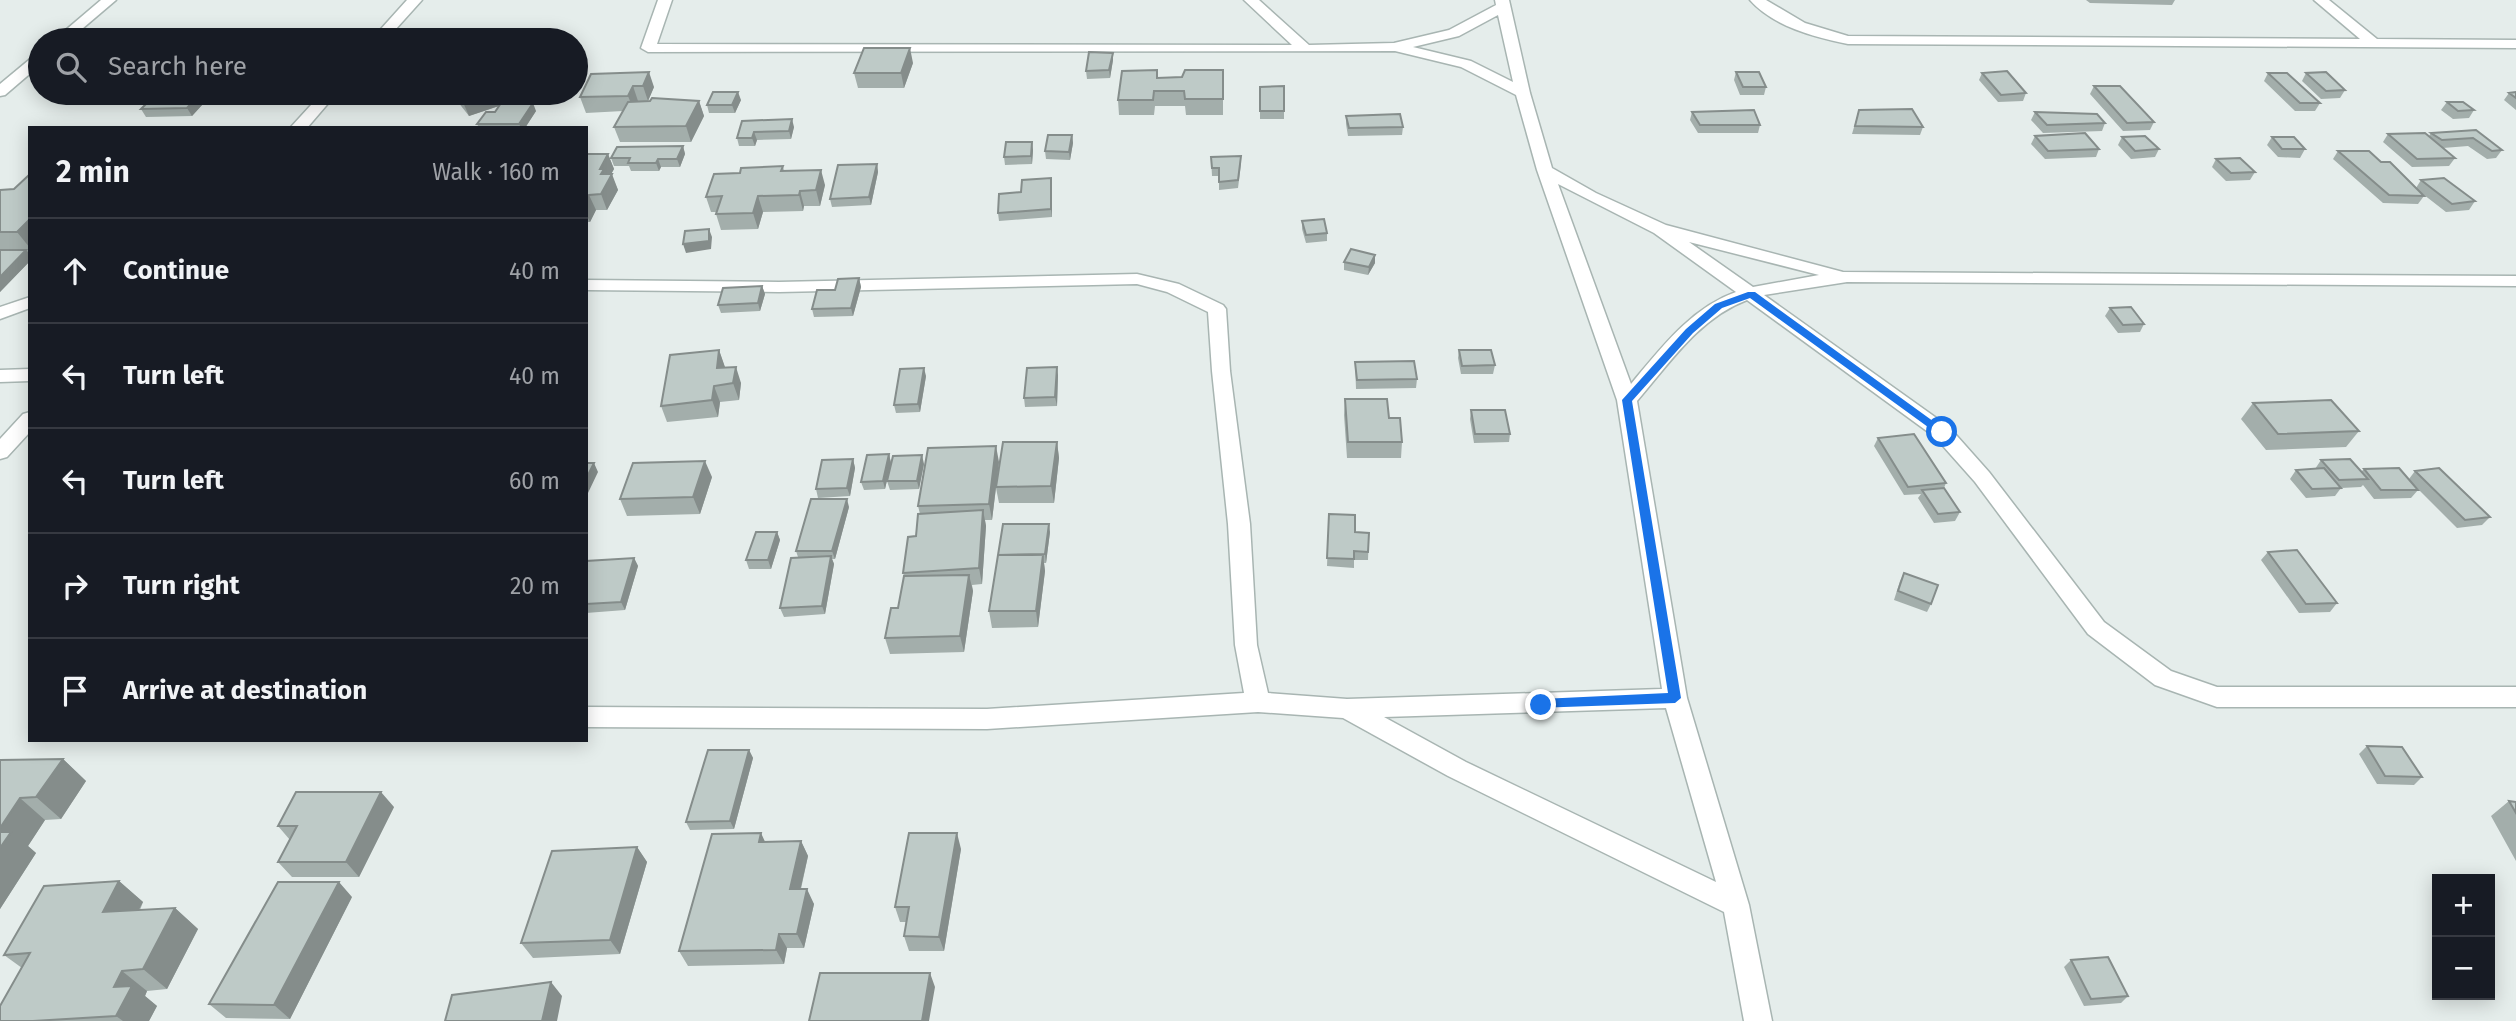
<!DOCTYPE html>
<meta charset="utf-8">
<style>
body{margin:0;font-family:"Fira Sans",sans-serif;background:#20242c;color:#f1f3f6}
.controls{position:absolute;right:21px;bottom:21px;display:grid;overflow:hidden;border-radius:0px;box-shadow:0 4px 18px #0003}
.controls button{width:63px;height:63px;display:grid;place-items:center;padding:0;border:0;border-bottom:2px solid #363941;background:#171b24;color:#f1f3f6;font:35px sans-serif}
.stop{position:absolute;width:21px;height:21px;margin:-16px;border:5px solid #1a73e8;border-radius:50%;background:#fff}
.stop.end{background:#1a73e8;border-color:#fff;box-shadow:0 2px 7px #0008}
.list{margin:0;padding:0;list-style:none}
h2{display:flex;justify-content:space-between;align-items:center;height:91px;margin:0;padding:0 28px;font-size:30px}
h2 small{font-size:23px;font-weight:400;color:#9ea1a6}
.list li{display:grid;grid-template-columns:46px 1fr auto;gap:21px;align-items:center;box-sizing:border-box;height:105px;padding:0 28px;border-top:2px solid #363941}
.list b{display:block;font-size:26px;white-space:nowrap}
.list em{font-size:23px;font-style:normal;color:#9ea1a6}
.icon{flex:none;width:38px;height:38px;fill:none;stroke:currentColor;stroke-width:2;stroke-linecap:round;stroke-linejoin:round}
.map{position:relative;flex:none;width:2516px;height:1021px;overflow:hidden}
.search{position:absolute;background:#171b24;box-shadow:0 4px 18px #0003;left:28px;top:28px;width:560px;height:77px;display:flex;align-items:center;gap:18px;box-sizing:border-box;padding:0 24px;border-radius:38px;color:#9ea1a6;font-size:26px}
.panel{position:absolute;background:#171b24;box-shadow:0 4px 18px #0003;left:28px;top:126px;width:560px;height:616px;border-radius:0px}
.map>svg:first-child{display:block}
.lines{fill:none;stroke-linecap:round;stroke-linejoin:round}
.street-casing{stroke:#a8b5b2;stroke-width:3}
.street{fill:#fff;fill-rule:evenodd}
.wall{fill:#a3aeab}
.shaded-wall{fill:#858d8b}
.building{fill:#becac7;stroke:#858d8b;stroke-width:2}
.route{fill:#1a73e8}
</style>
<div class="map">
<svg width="2516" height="1021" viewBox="0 0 2516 1021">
<rect width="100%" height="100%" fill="#e5edeb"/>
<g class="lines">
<g class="street-casing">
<path id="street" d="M101 0H116L69 40H54Z
M407 0H422L386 40H371Z
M658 0H672L657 44 1292 45 1244 0H1259L1309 45 1394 43 1449 30 1496 5 1495 0H1509L1530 93 1552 168 1596 193 1666 225 1843 272 2516 276V286L1847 282 1764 295 1949 427 1989 472 2104 622 2171 671 2217 687H2516V707H2217L2155 685 2088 634 1975 482 1935 437 1747 300C1699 318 1669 364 1637 401L1687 698 1749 905 1772 1021H1744L1724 912 1448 776 1343 718 1258 712 987 729 586 727V707L987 709 1244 693 1235 645 1228 524 1212 371 1208 312 1167 292 1137 284 779 292 586 290V280L779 282 1137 274 1179 284 1223 305 1226 309 1230 371 1250 524 1257 645 1268 693 1347 699 1662 689 1617 400 1537 170 1516 95 1461 67 1395 51 648 52 641 48ZM1498 15 1513 82 1471 61 1413 47 1459 36ZM1558 184 1654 233 1736 292C1691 308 1661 348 1631 384ZM1689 242 1819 275 1753 287ZM1666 708 1716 882 1466 762 1384 717Z
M1750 0H1766L1805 23 1848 36 2360 39 2314 0H2329L2377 39 2516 40V48L1848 44C1815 37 1774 27 1750 0Z
M40 54V65L5 95 0 96V84L35 55Z
M322 93H337L307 128H290Z
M30 297V308L0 319V307Z
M30 369V381L0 382V370Z
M30 412V432L7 457 0 459V439L23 414Z"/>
</g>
<use href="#street" class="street"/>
</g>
<path class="wall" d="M2086 0H2175L2172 5 2090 3Z
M1113 60 1110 78 1087 79 1086 71Z
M913 63 904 88H858L854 73Z
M1157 70 1158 78 1182 77 1223 70V115H1186L1185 106H1155L1154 115H1119L1118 100Z
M1736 72 1766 87 1764 95H1740L1734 80Z
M1982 73 2026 93 2023 101 1998 102 1979 80Z
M2268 73 2320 103 2315 111H2295L2264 81Z
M2306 73 2345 90 2340 98 2321 99 2302 81Z
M591 74 654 87 648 101H699L704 116 691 142H620L614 127 623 111 586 113 580 97Z
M1284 86V119H1260V87Z
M2094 86 2154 122 2150 130 2123 131 2090 94Z
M2516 92V110L2504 100 2509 93Z
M213 93 192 116 146 117 141 109Z
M399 93H508L511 102 506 103 536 111 525 128H479L477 124 495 112 499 106 469 116 454 97 403 100Z
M741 100 735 113H709L707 105Z
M2447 102 2474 110 2469 118 2453 119 2441 110Z
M1859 110 1923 127 1920 135 1852 134Z
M1692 112 1760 125 1758 133H1698L1690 120Z
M2035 112 2105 123 2102 131 2043 133 2031 120Z
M1346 116 1403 127 1402 135 1348 136 1346 124Z
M742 121 794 127 791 139 757 140 755 146H739L737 138Z
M2476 130 2502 150 2496 158 2487 159 2468 146 2443 148 2455 158 2449 166 2412 167 2383 142 2388 134 2429 136 2431 133Z
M1072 135 1073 143 1070 160 1046 159 1045 151Z
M2035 136 2099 149 2096 157 2045 159 2031 144Z
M2122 137 2159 149 2155 157 2131 159 2118 145Z
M2272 137 2305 149 2300 158 2278 157 2267 145Z
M683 146 685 154 680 167H661L659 171H631L629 166H614L611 158Z
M1033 150 1032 164 1005 165 1004 157Z
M2338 151 2381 162 2416 188 2421 180 2475 201 2469 210 2446 212 2419 191 2424 196 2418 204 2383 203 2333 159Z
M586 154H608L614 169 611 174 618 190 607 210H596L590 222H586Z
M1211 157 1241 164 1238 188 1219 190V176H1212Z
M2216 159 2255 172 2250 180 2226 181 2212 167Z
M877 164 878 172 871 205 832 207 830 199Z
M783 166 784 171 825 185 820 206H804L803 211 763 212 758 229 721 230 716 214 717 212H711L706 197 740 173Z
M30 174V261L0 292V190L14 189Z
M1052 186V217L999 221 998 213 1021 192Z
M1302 221 1327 233V241L1306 243 1302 229Z
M1375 255V263L1368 275 1344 270V262Z
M859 278 861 287 853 316 814 317 812 309 835 290Z
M762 286 765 294 760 311 721 313 718 305Z
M2110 308 2144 324 2140 332 2118 333 2105 316Z
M719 350 725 368 741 383 739 400 720 402 718 417 667 422 661 406Z
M1459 350 1495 365 1493 374H1461L1458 358Z
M1355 362 1417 379 1416 388 1356 389Z
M1058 375 1057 406 1025 407 1024 398Z
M926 376 920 412 896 413 894 405Z
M1345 399 1389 418 1402 442 1401 458H1347L1344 415Z
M2253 403 2359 431 2346 447 2266 450 2241 419Z
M1471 410 1510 434 1509 442 1474 443 1470 419Z
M1878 438 1946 483 1944 488 1960 512 1955 521 1934 523 1918 498 1921 494 1904 495 1874 446Z
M1057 442 1059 458 1054 503H999L996 488 992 520H985L986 526 982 584 972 585 973 591 964 652 890 654 885 638 898 608 904 576 903 573 916 536 920 514 918 506 999 462 997 480Z
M889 454 891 463 885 489 864 490 861 482Z
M853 459 855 468 850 496 818 498 816 489Z
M2321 460 2361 472 2364 469 2409 479 2415 471 2490 517 2482 525 2457 528 2415 486 2418 490 2411 498 2374 499 2363 485 2361 487 2341 488 2335 496 2306 498 2290 479 2296 470 2315 469Z
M924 464 919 489 890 490 887 481Z
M712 477 700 514 627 516 620 499Z
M849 507 835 559H832L834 564 825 614 784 617 780 608 798 557 796 551Z
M1329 514 1355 532 1369 533 1368 560H1354V568L1327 566Z
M777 532 780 540 771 569H749L746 560Z
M1050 532 1046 563H1044L1045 571 1038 627 992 628 989 611Z
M2268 552 2337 603 2330 612 2299 613 2261 560Z
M634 558 638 566 625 610 586 613V561Z
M1904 573 1931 604 1927 612 1894 600 1900 581Z
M2367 746 2422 777 2414 785 2377 784 2359 754Z
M749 750 753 758 734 829 690 830 686 822Z
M63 759 86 781 61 819 45 820 28 846 36 853 0 909V760Z
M2509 801 2516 802V861L2491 816Z
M394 807 359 877H292L278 862 290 840 278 826Z
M801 841 808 856 801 889 814 904 804 948H787L784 964 688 966 679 951 765 842Z
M637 847 647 862 620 954 533 958 521 943Z
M961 849 944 951H909L904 936 906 922H900L895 907Z
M119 881 143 902 140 910 175 908 198 929 167 989 147 991 145 996 157 1006 149 1021H0L22 968 4 955Z
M352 897 290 1019 226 1018 209 1004Z
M2071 960 2128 996 2121 1003 2084 1006 2064 967Z"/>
<path class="shaded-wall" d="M910 48 913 63 904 88 901 73Z
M1113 53V60L1110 78 1109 70Z
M649 72 654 87 648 101 643 86Z
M633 86 638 101 634 111 628 96Z
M738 92 741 100 735 113 732 105Z
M201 93H213L192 116 187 108Z
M486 93H508L511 102 469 116 462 100Z
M699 101 704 116 691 142 686 126Z
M533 103 536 111 525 128H521L519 124Z
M792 119 794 127 791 139 789 131Z
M754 132 757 140 755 146 752 138Z
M1072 135 1073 143 1070 160 1069 152Z
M1032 142 1033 150 1032 164 1031 156Z
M683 146 685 154 680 167 677 159Z
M608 154 614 169 608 180 612 174 618 190 607 210 601 194 600 169Z
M658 159 661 167 659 171 656 163Z
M877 164 878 172 871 205 869 197Z
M821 170 825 185 820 206 816 190Z
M1051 178 1052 186V217L1051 209Z
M800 191 804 206 803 211 799 195Z
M589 195 596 210 590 222 586 214V200Z
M758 196 763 212 758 229 753 213Z
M30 219V248L17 232Z
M709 229 712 237 711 249 686 253 683 244Z
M26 250 30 254V261L0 292V277Z
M1375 255V263L1368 275 1369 267Z
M859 278 861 287 853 316 851 308Z
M762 286 765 294 760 311 758 303Z
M719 350 725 367 723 385 717 368Z
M736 367 741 383 739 400 733 383Z
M1057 367 1058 375 1057 406 1055 397Z
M924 368 926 376 920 412 918 404Z
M714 386 720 402 718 417 712 400Z
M1057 442 1059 458 1054 503 1051 486Z
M996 446 999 462 992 520 989 504Z
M889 454 891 463 885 489 883 481Z
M922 455 924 464 919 489 917 481Z
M853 459 855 468 850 496 847 488Z
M705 461 712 477 700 514 693 497Z
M594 463 598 472 588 493 586 489V479Z
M847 499 849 507 835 559 832 551Z
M983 510 986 526 982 584 979 568Z
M1049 524 1050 532 1046 563 1045 554Z
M777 532 780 540 771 569 768 560Z
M1043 555 1045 571 1038 627 1036 611Z
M831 556 834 564 825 614 822 606Z
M634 558 638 566 625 610 621 602Z
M969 575 973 591 964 652 960 636Z
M749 750 753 758 734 829 730 821Z
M63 759 86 781 61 819 36 797Z
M381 792 394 807 359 877 346 862Z
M20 798 45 820 28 846 36 853 0 909V828Z
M761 833 768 848 759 842Z
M957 833 961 849 944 951 939 937Z
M801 841 808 856 797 904 790 889Z
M637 847 647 862 620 954 610 940Z
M119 881 143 902 127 932 103 912Z
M339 882 352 897 290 1019 274 1005Z
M807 889 814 904 804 948 797 934Z
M175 908 198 929 167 989 143 969Z
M779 934 787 948 784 964 776 950Z
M122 971 147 991 145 996 157 1006 149 1021H123L116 1016 114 987Z
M930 973 935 987 929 1021H922Z
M551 982 562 996 557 1021H542Z"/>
<path class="building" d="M494 34 525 35 520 40H487Z
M864 48H910L901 73H854Z
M1089 52 1113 53 1109 70 1086 71Z
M1157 70V78L1182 77 1185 70H1223V99H1185L1184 91H1154L1153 100H1118L1122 71Z
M2007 71 2026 93 2001 95 1982 73Z
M649 72 643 86H633L628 96 580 97 591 74Z
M1736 72H1759L1766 87H1743Z
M2326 72 2345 90 2326 91 2306 73Z
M2268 73H2287L2320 103H2300Z
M1284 86V111H1260V87Z
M2094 86H2120L2154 122 2127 123Z
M713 92H738L732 105H707Z
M2516 92V98L2509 93Z
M157 93H201L187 108 141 109Z
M456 93H486L462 100Z
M652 98 699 101 686 126 614 127 628 102 650 101Z
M2447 102H2463L2474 110 2458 111Z
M501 103H533L519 124H477L486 112H495Z
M1912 109 1923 127 1855 126 1859 110Z
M1754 110 1760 125H1700L1692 112Z
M2035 112 2097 114 2105 123 2047 125Z
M1400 114 1403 127 1349 128 1346 116Z
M792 119 789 131 754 132 752 138H737L742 121Z
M2476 130 2502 150 2492 151 2473 138 2442 140 2431 133Z
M2085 133 2099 149 2048 151 2035 136Z
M2425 133 2455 158 2417 159 2388 134Z
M1048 135H1072L1069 152 1045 151Z
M2145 136 2159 149 2135 151 2122 137Z
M2272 137H2294L2305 149H2282Z
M1006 142H1032L1031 156 1004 157Z
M683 146 677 159H658L656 163H628L630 158H611L617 147Z
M2338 151H2369L2381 162H2390L2424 196 2389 195Z
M586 154H608L600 169H604L601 174H612L601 194 589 195 586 200Z
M1241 156 1238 180 1219 182V168H1212L1211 157Z
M2240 158 2255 172 2231 173 2216 159Z
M877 164 869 197 830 199 838 165Z
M783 166 781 171 821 170 816 190 800 191 799 195 758 196 753 213 716 214 722 196 706 197 714 174 740 173 741 168Z
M30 174V219L17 232H0V190L14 189Z
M1051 178V209L998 213 999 194 1021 192 1022 180Z
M2444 178 2475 201 2452 204 2421 180Z
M1324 219 1327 233 1306 235 1302 221Z
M709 229V241L683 244 685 231Z
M1351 249 1375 255 1369 267 1344 262Z
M0 250H26L0 277Z
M859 278 851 308 812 309 817 290H835L838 279Z
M762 286 758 303 718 305 723 288Z
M2131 307 2144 324 2123 325 2110 308Z
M719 350 717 368 736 367 733 383 714 386 712 400 661 406 670 355Z
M1459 350H1491L1495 365 1462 366Z
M1414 361 1417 379 1357 380 1355 362Z
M1057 367 1055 397 1024 398 1027 368Z
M924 368 918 404 894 405 900 369Z
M1345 399H1387L1389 418H1400L1402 442H1348Z
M2331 400 2359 431 2278 434 2253 403Z
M1471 410H1505L1510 434H1475Z
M1914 434 1946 483 1908 487 1878 438Z
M1003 442H1057L1051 486 996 487Z
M996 446 989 504 918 506 928 448Z
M889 454 883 481 861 482 867 455Z
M922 455 917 481H887L893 456Z
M853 459 847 488 816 489 822 460Z
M2350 459 2368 479 2339 480 2321 460Z
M705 461 693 497 620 499 633 463Z
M586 463H594L586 479Z
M2324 468 2341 488 2312 489 2296 470Z
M2399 468 2418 490H2381L2364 469Z
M2439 468 2490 517 2465 520 2415 471Z
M1944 488 1960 512 1938 514 1922 490Z
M811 499H847L832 551H796Z
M983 510 979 568 903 573 908 537 916 536 918 514Z
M1329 514 1355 515V532L1369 533 1368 552 1354 551V559L1327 558Z
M1003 524H1049L1045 554 998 555Z
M756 532H777L768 560H746Z
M2297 550 2337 603 2306 604 2268 552Z
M998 555H1043L1036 611H989Z
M831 556 822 606 780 608 791 558Z
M634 558 621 602 586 604V561Z
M1904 573 1938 585 1931 604 1898 591Z
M969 575 960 636 885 638 891 608H898L904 576Z
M2367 746 2402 747 2422 777 2385 776Z
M708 750H749L730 821 686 822Z
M63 759 36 797 20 798 0 828V760Z
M296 792H381L346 862H278L297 826H278Z
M2509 801 2516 802V813Z
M0 832H11L0 848Z
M761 833 759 842 801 841 790 889H807L797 934H779L776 950 679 951 712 834Z
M909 833H957L939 937 904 936 909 907H895Z
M637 847 610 940 521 943 552 851Z
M119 881 103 912 175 908 143 969 122 971 114 987 132 986 116 1016 33 1021H0V1006L30 953 4 955 44 886Z
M278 882H339L274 1005 209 1004Z
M2108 957 2128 996 2091 999 2071 960Z
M820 973H930L922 1021H809Z
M551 982 542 1021H445L452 995Z"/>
<path class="route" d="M1748 292H1755L1948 432 1939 435 1750 298 1722 308 1693 333 1632 401 1681 698 1675 703 1536 708V701L1541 699 1668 693 1622 400 1686 329 1715 304Z"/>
</svg>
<div class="controls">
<button>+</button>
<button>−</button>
</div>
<div class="stop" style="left:1942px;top:432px"></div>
<div class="stop end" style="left:1541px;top:705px"></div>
<div class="search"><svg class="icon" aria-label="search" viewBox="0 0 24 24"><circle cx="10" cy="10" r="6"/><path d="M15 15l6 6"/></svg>Search here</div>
<section class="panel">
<h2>2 min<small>Walk · 160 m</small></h2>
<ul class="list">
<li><svg class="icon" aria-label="ahead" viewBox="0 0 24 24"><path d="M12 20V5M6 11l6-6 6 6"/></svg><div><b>Continue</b></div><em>40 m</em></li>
<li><svg class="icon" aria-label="left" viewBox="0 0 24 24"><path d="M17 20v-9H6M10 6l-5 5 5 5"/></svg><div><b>Turn left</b></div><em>40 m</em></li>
<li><svg class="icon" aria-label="left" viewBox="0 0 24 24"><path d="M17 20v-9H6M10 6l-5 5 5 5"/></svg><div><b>Turn left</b></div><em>60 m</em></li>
<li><svg class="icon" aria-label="right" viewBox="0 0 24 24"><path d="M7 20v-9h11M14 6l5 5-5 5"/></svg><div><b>Turn right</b></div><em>20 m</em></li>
<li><svg class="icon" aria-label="arrive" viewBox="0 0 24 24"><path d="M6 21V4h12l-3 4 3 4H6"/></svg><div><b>Arrive at destination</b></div></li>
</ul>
</section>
</div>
